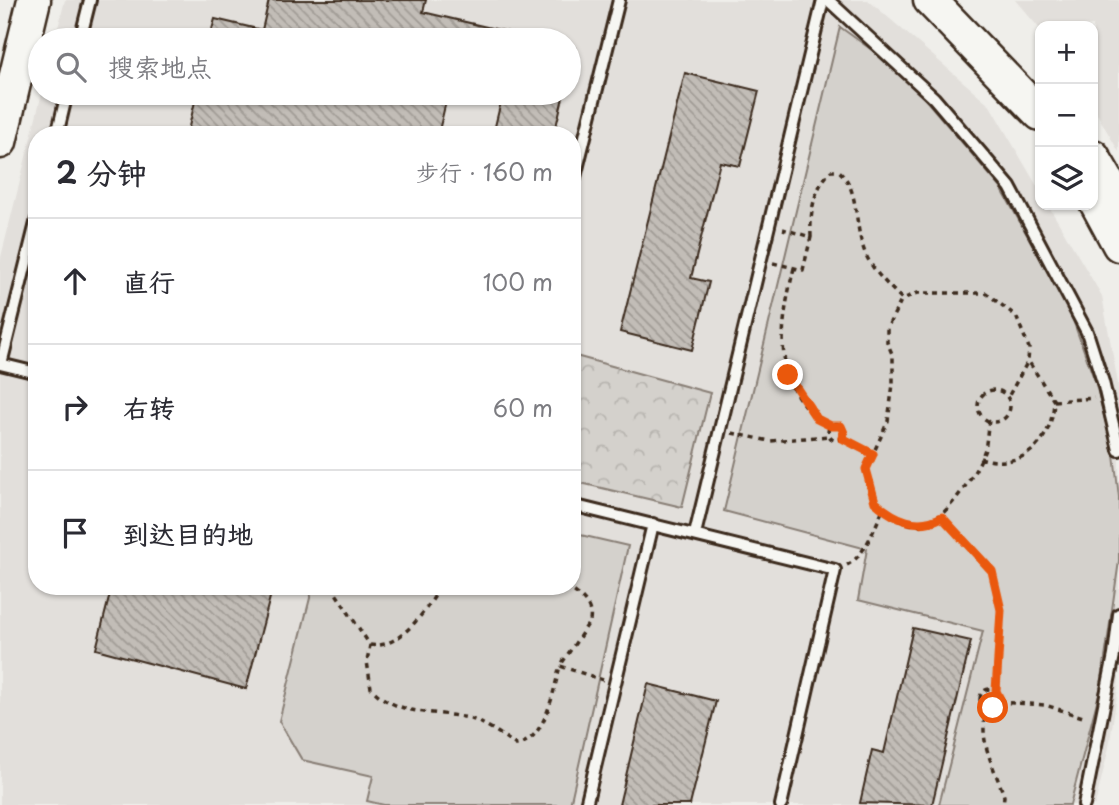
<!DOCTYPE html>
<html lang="zh">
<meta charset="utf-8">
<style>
body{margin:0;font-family:"Playpen Sans","LXGW WenKai TC",sans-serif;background:#f2f2f3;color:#2b2b33}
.controls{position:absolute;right:21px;top:21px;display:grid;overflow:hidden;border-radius:14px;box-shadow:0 2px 5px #0004}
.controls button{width:63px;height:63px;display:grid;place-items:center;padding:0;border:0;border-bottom:2px solid #e1e1e2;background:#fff;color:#2b2b33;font:35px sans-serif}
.stop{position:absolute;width:21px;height:21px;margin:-16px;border:5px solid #ea580c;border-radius:50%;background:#fff}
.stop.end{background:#ea580c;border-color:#fff;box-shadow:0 2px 7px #0008}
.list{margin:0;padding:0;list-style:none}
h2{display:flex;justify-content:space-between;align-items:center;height:91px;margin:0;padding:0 28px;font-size:30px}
h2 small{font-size:23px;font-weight:400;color:#7c7c81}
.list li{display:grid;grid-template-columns:46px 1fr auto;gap:21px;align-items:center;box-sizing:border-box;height:126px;padding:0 28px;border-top:2px solid #e1e1e2}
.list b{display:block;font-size:26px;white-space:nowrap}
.list em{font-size:23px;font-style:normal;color:#7c7c81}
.icon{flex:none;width:38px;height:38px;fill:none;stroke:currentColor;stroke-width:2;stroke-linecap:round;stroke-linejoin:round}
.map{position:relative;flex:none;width:1119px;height:805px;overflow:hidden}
.search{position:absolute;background:#fff;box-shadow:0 2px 5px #0004;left:28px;top:28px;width:553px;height:77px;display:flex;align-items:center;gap:18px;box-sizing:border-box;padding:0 24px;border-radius:38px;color:#7c7c81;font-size:26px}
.panel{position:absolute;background:#fff;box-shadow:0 2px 5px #0004;left:28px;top:126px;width:553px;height:469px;border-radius:28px}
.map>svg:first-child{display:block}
.built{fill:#e2dfdb;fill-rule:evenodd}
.forest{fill:url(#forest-crowns);stroke:#887e75;stroke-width:2}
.park{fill:#d4d1cc;stroke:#887e75;stroke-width:2}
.building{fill:url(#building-back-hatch);stroke:#3b2a1e;stroke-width:2}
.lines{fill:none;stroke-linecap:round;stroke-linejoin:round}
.lane-casing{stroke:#3b2a1e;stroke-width:16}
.secondary-casing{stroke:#3b2a1e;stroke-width:37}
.path{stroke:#3b2a1e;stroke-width:3.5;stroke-dasharray:5 5;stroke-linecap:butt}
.lane{stroke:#f6f6f2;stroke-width:10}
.secondary{stroke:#f6f6f2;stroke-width:32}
.route{stroke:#ea580c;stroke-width:9}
</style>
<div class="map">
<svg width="1119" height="805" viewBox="0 0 1119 805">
<defs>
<pattern id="forest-crowns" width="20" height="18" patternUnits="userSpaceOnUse" patternTransform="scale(1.75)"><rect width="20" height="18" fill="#d4d1cc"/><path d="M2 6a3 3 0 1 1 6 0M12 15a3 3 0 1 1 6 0" fill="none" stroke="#b7b4af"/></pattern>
<pattern id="building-back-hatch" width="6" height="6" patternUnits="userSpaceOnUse" patternTransform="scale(1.75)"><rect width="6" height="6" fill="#c2bdb7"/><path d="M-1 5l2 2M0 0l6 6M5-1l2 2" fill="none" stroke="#9f9a94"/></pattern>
</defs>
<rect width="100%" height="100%" fill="#efeeea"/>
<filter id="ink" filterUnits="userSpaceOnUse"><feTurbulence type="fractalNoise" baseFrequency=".0143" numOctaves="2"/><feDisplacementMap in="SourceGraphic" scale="14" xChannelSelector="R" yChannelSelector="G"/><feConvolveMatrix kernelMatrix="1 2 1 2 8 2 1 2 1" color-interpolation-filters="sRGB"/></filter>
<g filter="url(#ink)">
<path class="built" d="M65 0H868L989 104 1040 191V205H1048L1102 296 1119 389V682L1109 747 1095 805H0V261L42 93H569V40H55ZM37 135H572V586H37Z
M1015 0H1119V152L1093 107V26L1040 29Z"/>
<path class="forest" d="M572 355 710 393 682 507 572 481Z"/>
<path class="park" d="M840 27 901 71 1001 188 1070 312 1096 384 1114 455 1119 497V561L1101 686 1070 805H939L983 631 858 600 867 549 724 511Z
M572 533 628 546 570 805H384L367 801 373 776 302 760 279 721 313 586H572Z"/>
<path class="building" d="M269 0H426L423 12 542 40H209L215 19 262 30Z
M569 47 575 48 569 74Z
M685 73 759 91 740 166 720 162 691 278 709 282 692 350 620 332Z
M197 93H448L438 135H187Z
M503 93H564L554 135H493Z
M112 586H273L246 689 96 649Z
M913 628 971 641 932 805 860 803 872 750 884 753Z
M648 684 716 701 690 805H619Z"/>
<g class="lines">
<g class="lane-casing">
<path id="lane" d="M828 0 934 98 1010 187 1087 332 1103 382 1119 450
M80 40 90 0
M57 135 67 93
M572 189 619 0
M0 364 37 373
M1 364 37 219
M572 505 835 570 781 805
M695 534 823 0
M586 805 653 524
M1084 805 1114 655 1119 614"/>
</g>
<g class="secondary-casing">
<path id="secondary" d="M930 0 1040 114
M0 142 34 0
M1093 156 1119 201
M1093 197 1119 245"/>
</g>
<path class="path" d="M811 237C810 213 813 189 831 171H839C859 188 854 222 863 247 870 269 886 283 902 299L918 293H986L1016 316 1029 348 1028 361 1008 397
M773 263 803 270 811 237 783 229
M794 268C780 325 769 393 831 426
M978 406a16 16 0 1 1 32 0a16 16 0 1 1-32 0Z
M1054 401 1094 398
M828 432a8 8 0 1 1 16 0a8 8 0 1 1-16 0Z
M732 433 770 441 829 436
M842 438 873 454 888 421 893 384V356L887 342V328L902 299
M873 454 866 469 875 502C914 536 932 531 961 492 970 480 980 464 985 449 987 440 987 430 989 421
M980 458C1023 471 1052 443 1054 401L1029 362
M942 518 992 571 1001 610 996 691
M847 565C865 556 875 527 883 509
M331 586 370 645 367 661 371 688C398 717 433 710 468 718 484 722 503 736 516 745 546 740 553 692 560 666
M566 586C579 595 593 604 590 621L560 666 603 680
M370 645C400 650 427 609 441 586
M980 699a10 10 0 1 1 20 0a10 10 0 1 1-20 0Z
M999 702 1045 705 1086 718
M987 708C977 742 994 765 1004 796L1003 805"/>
<use href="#lane" class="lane"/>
<use href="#secondary" class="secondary"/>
</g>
</g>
<g class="lines" filter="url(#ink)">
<path class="route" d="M788 375 817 419 831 426H841L844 433 842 438 873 454 866 469 875 502C895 520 917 530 942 517L992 571 1001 610 996 691 1000 699 993 708"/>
</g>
</svg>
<div class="controls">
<button>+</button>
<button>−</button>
<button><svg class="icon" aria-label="layers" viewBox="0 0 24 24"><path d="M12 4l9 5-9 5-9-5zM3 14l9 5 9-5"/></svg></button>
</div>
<div class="stop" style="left:993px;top:708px"></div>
<div class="stop end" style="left:788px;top:375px"></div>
<div class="search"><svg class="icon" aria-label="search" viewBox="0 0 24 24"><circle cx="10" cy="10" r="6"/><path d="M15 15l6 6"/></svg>搜索地点</div>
<section class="panel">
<h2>2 分钟<small>步行 · 160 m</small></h2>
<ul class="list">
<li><svg class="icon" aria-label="ahead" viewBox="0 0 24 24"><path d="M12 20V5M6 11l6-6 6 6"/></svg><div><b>直行</b></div><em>100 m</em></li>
<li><svg class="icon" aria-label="right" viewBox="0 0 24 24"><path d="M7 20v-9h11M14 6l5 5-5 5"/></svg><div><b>右转</b></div><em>60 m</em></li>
<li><svg class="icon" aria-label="arrive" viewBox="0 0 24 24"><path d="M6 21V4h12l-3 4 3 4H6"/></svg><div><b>到达目的地</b></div></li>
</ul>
</section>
</div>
